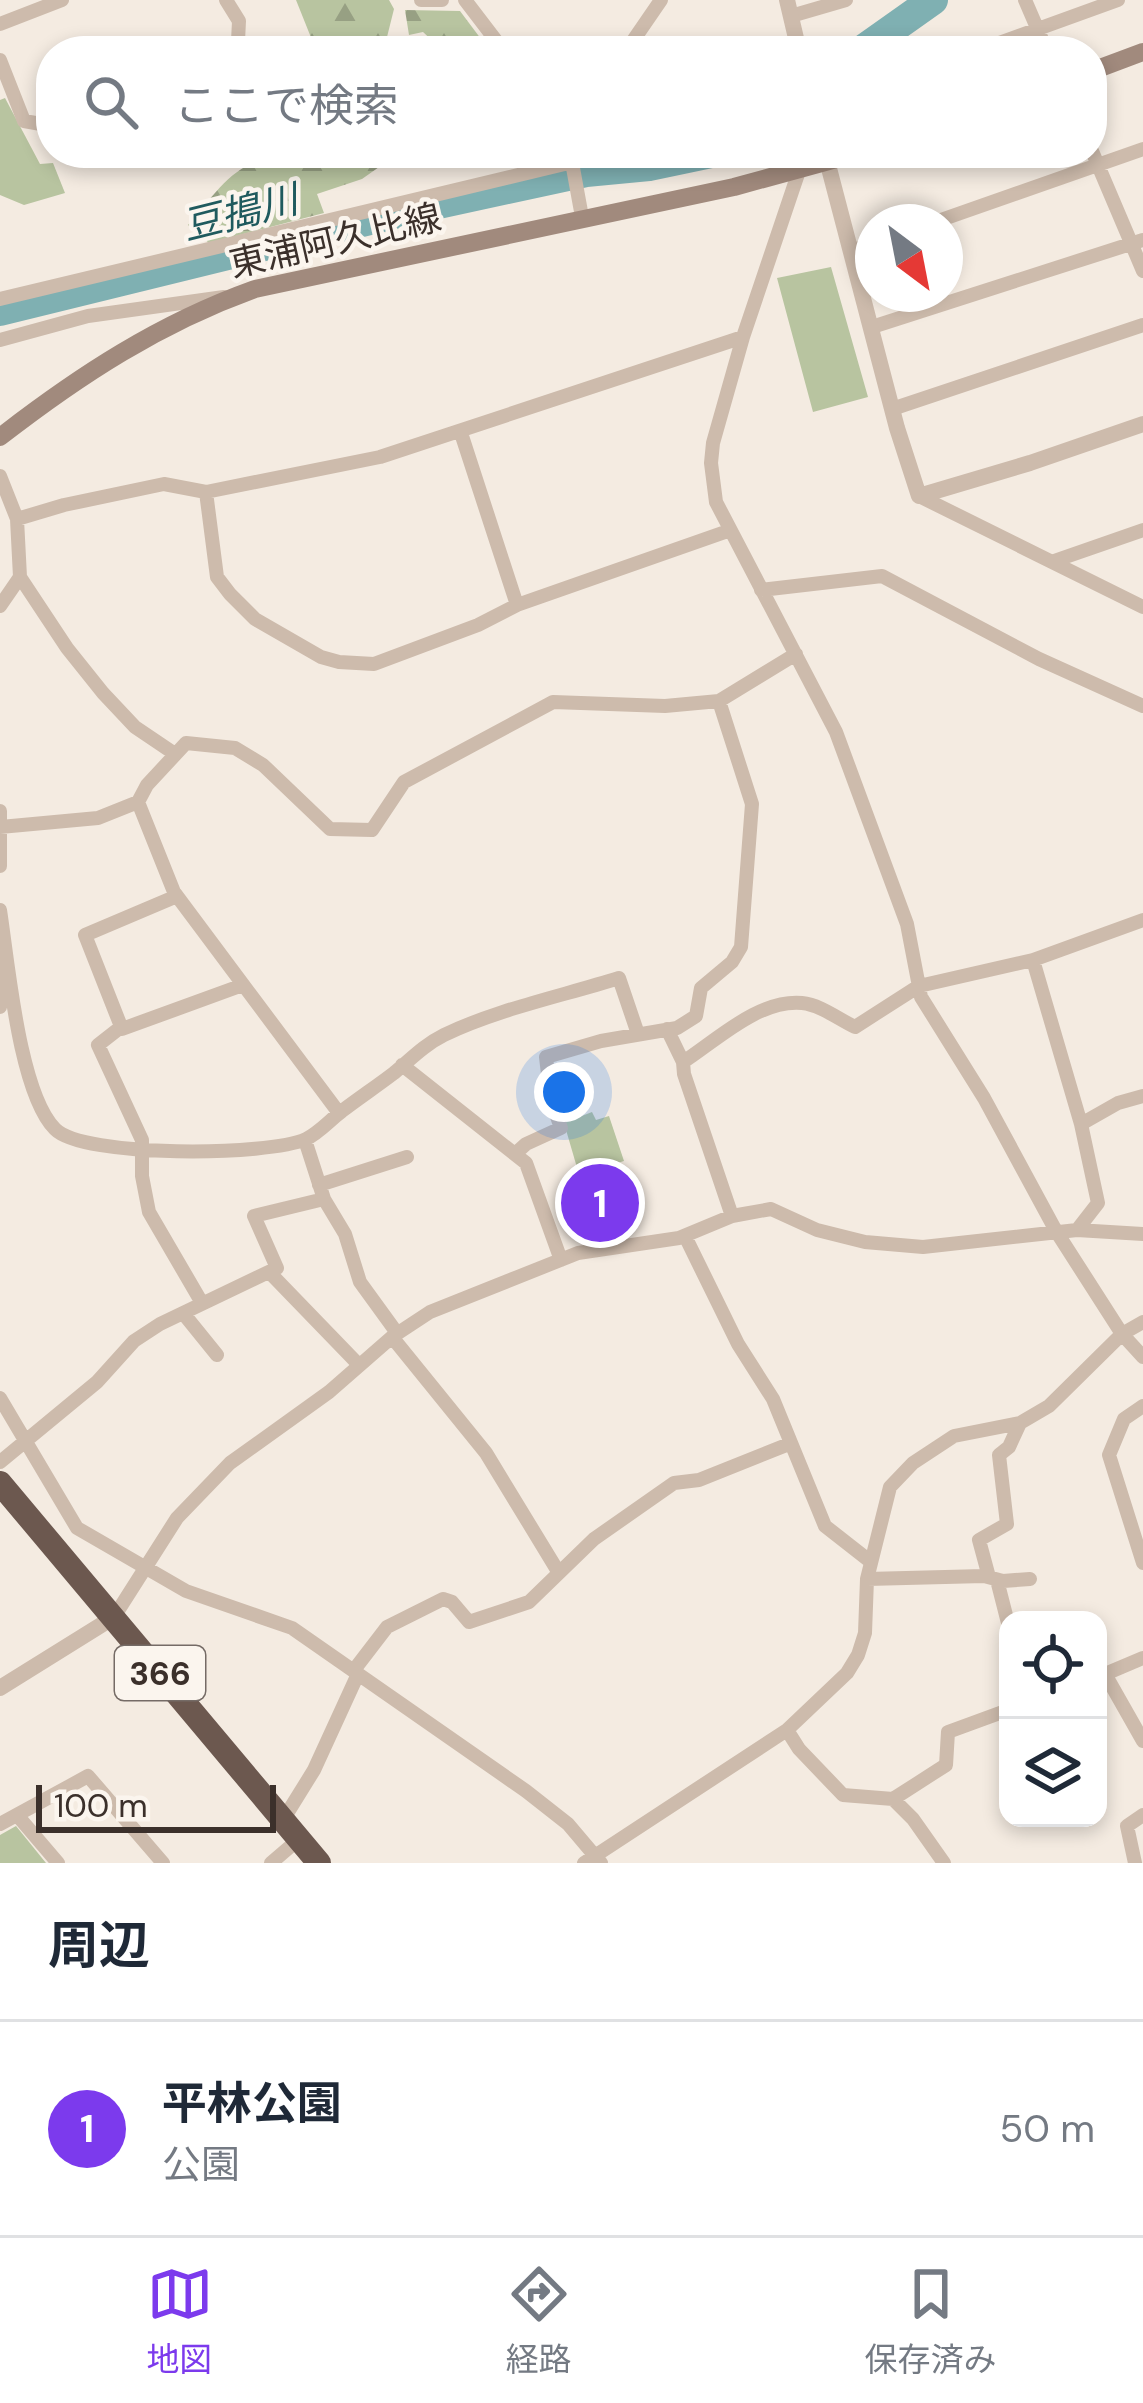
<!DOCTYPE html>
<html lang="ja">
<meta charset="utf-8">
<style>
body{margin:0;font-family:"DM Sans","Noto Sans JP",sans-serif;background:#f2f2f3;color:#1f2937}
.controls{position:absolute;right:36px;bottom:36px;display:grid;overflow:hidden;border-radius:24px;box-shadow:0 6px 18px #0003}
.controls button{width:108px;height:108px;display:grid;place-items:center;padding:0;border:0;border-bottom:3px solid #e0e1e3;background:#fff;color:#1f2937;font:60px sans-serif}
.compass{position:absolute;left:855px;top:204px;width:108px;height:108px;border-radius:50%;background:#fff;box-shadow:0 6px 18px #0003;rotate:148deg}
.scale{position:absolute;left:36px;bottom:30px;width:240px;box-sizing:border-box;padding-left:12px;border:6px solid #3b302b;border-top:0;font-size:33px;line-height:42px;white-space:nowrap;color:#3b302b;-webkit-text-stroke:9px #fbf5ee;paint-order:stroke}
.you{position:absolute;left:564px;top:1092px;width:42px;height:42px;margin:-30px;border:9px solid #fff;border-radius:50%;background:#1a73e8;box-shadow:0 0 0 18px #1a73e833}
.badge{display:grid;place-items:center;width:78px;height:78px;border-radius:50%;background:#7c3aed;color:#fff;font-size:39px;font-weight:700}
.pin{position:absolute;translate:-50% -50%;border:6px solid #fff;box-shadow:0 3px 12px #0006}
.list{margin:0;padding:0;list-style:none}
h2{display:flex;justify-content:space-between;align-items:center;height:156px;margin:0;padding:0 48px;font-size:51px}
h2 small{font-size:39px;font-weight:400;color:#747a83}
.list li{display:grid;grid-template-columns:78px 1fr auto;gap:36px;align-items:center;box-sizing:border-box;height:216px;padding:0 48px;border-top:3px solid #e0e1e3}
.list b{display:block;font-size:45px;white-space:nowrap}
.list p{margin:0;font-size:39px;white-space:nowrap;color:#747a83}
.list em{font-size:39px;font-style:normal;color:#747a83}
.icon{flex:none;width:66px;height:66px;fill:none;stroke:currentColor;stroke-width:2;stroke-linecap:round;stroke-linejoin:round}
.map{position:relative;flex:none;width:1143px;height:1863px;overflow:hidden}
.search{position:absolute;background:#fff;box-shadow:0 6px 18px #0003;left:36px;right:36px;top:36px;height:132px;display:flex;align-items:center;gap:30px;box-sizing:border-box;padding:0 42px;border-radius:48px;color:#747a83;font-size:45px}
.sheet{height:372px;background:#fff}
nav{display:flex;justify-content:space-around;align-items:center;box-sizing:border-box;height:168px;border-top:3px solid #e0e1e3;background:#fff;font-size:33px;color:#747a83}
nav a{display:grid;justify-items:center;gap:6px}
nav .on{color:#7c3aed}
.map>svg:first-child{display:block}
.forest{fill:url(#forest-firs)}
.green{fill:#b8c4a0}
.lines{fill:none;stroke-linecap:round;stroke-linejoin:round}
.river{stroke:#7fb0b2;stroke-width:30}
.minor{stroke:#cdbbac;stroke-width:14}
.tertiary{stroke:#cdbbac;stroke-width:16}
.secondary{stroke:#a18a7d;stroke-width:18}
.trunk{stroke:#6c584f;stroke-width:24}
.labels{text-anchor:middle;stroke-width:9;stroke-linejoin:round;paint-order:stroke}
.shield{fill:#fbf5ee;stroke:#756b66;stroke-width:3}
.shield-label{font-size:33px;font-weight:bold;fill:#3b302b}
.street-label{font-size:36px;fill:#3b302b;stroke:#fbf5ee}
.water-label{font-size:39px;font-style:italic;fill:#1f5a5e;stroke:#fbf5ee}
</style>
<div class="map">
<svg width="1143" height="1863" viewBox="0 0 1143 1863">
<defs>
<pattern id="forest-firs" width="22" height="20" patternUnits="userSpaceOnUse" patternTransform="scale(3)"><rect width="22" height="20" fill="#b8c4a0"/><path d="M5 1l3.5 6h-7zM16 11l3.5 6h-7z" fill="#97a083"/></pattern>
</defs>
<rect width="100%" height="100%" fill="#f4ebe1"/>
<path class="forest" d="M296 0H389L394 9 386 41C357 52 340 53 312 40Z
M405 10 460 11 490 51H437L439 47 423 32 409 35Z
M302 153H399L362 179 317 194 324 213 209 243 188 225C218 191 241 150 290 161Z"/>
<path class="green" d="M5 98 40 164 53 163 65 193 24 205 0 195V100Z
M831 267 868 397 813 412 777 278Z
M592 1112 596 1120 609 1116 624 1161 604 1167 621 1240 599 1243 564 1123Z
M16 1826 46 1863H0V1835Z"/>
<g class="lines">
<path class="river" d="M861 51 933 0
M0 311 415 209 586 172 649 166 711 153"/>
<path class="minor" d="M421 0H442
M465 0 504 51
M1025 0 1047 51
M791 16 846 0
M0 24 62 0
M215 51 238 41 239 21 226 0
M626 51 661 0
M977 51 1118 0
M0 60 24 121 41 124 51 119
M1092 151 1143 271
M571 157 582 217
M799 171 743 337 713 443 711 463 716 502 836 732 907 924 921 997 984 1098 1056 1231 1122 1334 1143 1357
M935 222 1143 149
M851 251 873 243
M0 299 573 162
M872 327 1143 240
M0 340 88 316 224 297
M892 409 1143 325
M461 433 517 605
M0 476 17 519 20 577 67 648 103 693 135 727 175 754
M206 492 217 577 230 594 255 619 321 657 339 662 374 664 478 625 517 605 728 531
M919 496 1143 607
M17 519 64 505 164 484 206 492 380 457 743 337
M1054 561 1143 530
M761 590 882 576 1039 659 1143 706
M0 606 20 577
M138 802 174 892 339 1113
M0 811V866
M0 827 98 818 138 802 147 785 186 743 235 748 263 765 330 829 372 830 404 782 553 702 665 706 719 701 796 654
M177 896 85 935 122 1029 240 986
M0 910C8 961 19 1093 55 1129 83 1158 269 1156 306 1139 319 1133 331 1119 342 1111 359 1098 377 1086 394 1073 411 1059 424 1045 444 1035 498 1009 562 996 619 978L638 1034
M1033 960 1081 1124 1098 1203 1077 1230
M0 1007 3 964
M121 1027 98 1045 142 1140V1176L149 1212 202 1303
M667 1029 683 1062 684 1074 732 1216
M683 1062C717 1040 759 999 802 1003 821 1005 838 1019 855 1027L919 986 1033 960 1143 920
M402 1065 526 1163 561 1260
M1081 1124 1118 1103 1143 1096
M305 1140 324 1199 345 1234 360 1282 397 1333
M516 1153 526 1144 561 1128 551 1100 546 1057 601 1041 677 1028 696 1016 701 988 732 962 741 947 752 804 719 701
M319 1185 407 1157
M685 1236 738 1344 773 1399 825 1526 871 1562
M270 1273 359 1365
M183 1313 217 1355
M392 1337 486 1453 559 1573
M0 1398 77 1528 186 1591 292 1628 526 1791 568 1824 601 1863
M1143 1406 1124 1419 1109 1455 1143 1563
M0 1462 97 1382 134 1341 160 1324 277 1268 254 1216 324 1199
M989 1577 979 1540 1007 1524 999 1455 1009 1447 1020 1423
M867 1579 984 1576 1003 1581 1030 1579
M997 1580 1008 1623
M114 1617 177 1518 230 1463 329 1392 392 1337 430 1312 578 1253 679 1238 732 1216 771 1209 817 1230 865 1242 923 1247 1077 1230 1143 1234
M354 1670 387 1627 443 1599 452 1602 469 1622 529 1602 594 1539 674 1483 699 1480 789 1444
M1105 1674 1143 1741
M1098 1677 1143 1658
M787 1730 799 1749 843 1795 893 1799 913 1819 944 1863
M893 1799 946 1765 948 1732 1008 1710
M17 1815 58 1863
M283 1820 314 1770 358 1674
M0 1824 88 1776 163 1863
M271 1863 299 1839
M584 1863 787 1730 847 1673 858 1655 865 1633 867 1579 890 1487 913 1463 954 1436 1020 1423 1049 1406 1122 1334 1143 1322
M1135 1863 1127 1826 1143 1815"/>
<path class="tertiary" d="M787 0 799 51
M825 153 897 428 919 496 1030 463 1143 424
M0 1688 114 1617"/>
<path class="secondary" d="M1092 71 1143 52
M0 437C80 375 160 323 255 289L734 187 858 153"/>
<path class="trunk" d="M0 1483 319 1863"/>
</g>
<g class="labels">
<rect class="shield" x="115" y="1646" width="90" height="54" rx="9"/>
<g class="shield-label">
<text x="160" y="1685">366</text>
</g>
<g class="street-label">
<text transform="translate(335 240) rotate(-13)" y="13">東浦阿久比線</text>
</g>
<g class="water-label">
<text transform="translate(240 212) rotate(-14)" y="14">豆搗川</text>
</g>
</g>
</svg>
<div class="controls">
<button><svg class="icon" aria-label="locate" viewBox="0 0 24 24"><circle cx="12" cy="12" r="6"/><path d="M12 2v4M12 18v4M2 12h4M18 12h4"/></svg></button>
<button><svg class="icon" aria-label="layers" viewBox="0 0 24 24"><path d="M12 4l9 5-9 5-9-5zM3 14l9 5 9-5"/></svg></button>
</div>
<svg class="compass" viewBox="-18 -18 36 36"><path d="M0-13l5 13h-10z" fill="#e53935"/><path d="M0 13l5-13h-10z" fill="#747a83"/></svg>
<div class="scale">100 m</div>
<div class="you"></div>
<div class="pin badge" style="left:600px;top:1203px">1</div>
<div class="search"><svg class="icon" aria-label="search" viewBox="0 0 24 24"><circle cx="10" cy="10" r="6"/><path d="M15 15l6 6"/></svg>ここで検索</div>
</div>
<section class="sheet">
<h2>周辺<small></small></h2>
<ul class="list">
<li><span class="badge">1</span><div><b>平林公園</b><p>公園</p></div><em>50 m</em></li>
</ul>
</section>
<nav>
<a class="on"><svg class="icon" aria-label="map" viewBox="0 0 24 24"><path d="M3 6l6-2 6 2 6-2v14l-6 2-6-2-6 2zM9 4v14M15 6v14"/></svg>地図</a>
<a><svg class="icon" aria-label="directions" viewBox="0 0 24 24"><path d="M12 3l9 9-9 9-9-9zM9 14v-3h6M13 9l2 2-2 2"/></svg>経路</a>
<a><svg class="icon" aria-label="saved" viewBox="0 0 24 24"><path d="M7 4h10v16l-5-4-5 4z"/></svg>保存済み</a>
</nav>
